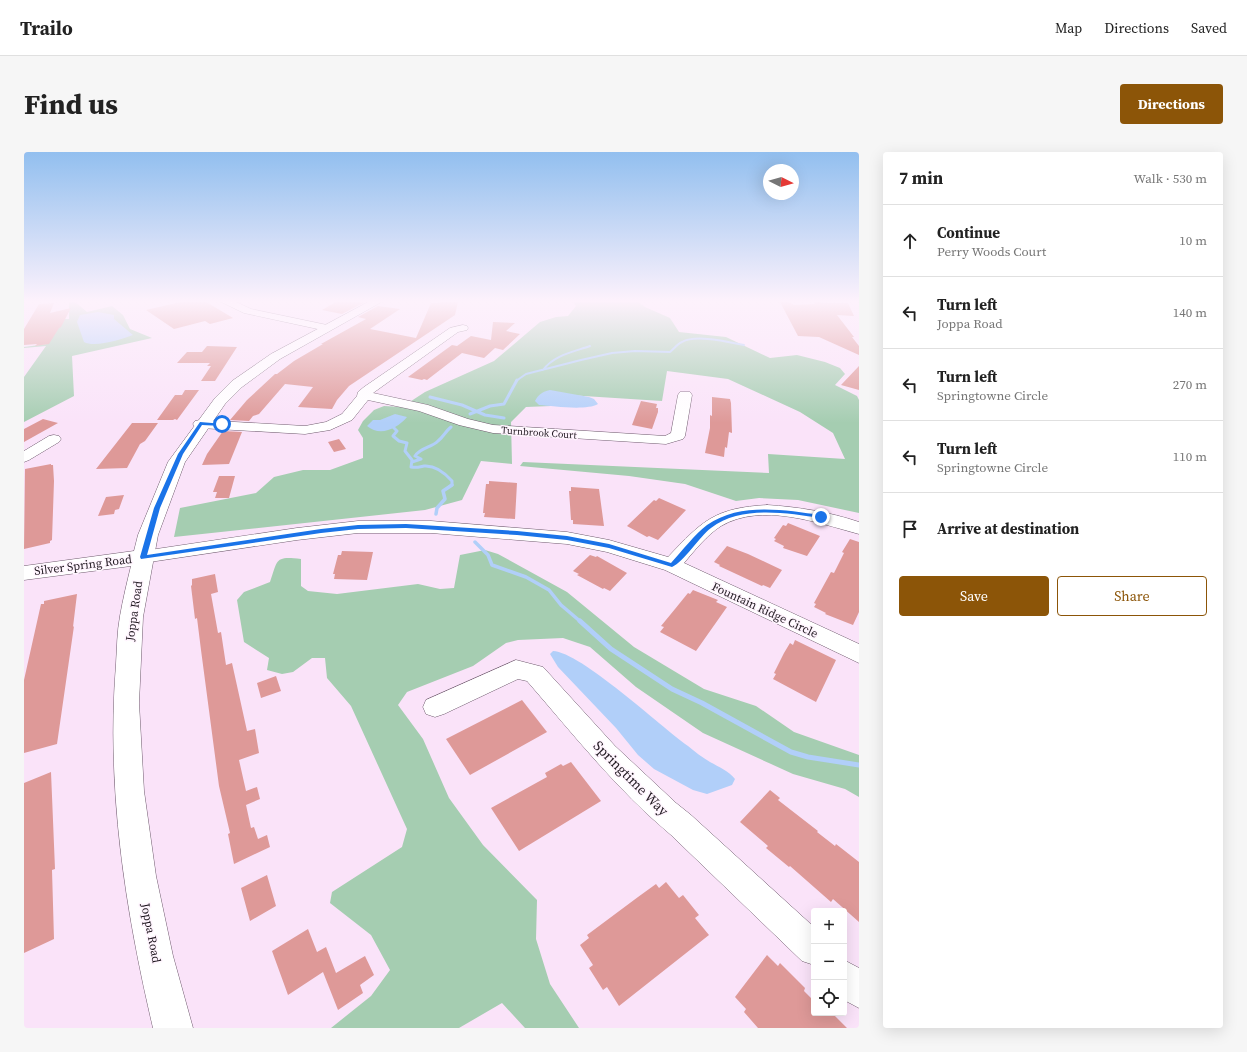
<!DOCTYPE html>
<meta charset="utf-8">
<style>
body{margin:0;font-family:"Source Serif 4",serif;background:#f6f6f6;color:#222}
.controls{position:absolute;right:12px;bottom:12px;display:grid;overflow:hidden;border-radius:4px;box-shadow:0 4px 16px #0002}
.controls button{width:36px;height:36px;display:grid;place-items:center;padding:0;border:0;border-bottom:1px solid #e0e0e0;background:#fff;color:#222;font:20px sans-serif}
.compass{position:absolute;left:739px;top:12px;width:36px;height:36px;border-radius:50%;background:#fff;box-shadow:0 4px 16px #0002;rotate:95deg}
.stop{position:absolute;width:12px;height:12px;margin:-9px;border:3px solid #1a73e8;border-radius:50%;background:#fff}
.stop.end{background:#1a73e8;border-color:#fff;box-shadow:0 1px 4px #0008}
.list{margin:0;padding:0;list-style:none}
h2{display:flex;justify-content:space-between;align-items:center;height:52px;margin:0;padding:0 16px;font-size:17px}
h2 small{font-size:13px;font-weight:400;color:#767676}
.list li{display:grid;grid-template-columns:26px 1fr auto;gap:12px;align-items:center;box-sizing:border-box;height:72px;padding:0 16px;border-top:1px solid #e0e0e0}
.list b{display:block;font-size:15px;white-space:nowrap}
.list p{margin:0;font-size:13px;white-space:nowrap;color:#767676}
.list em{font-size:13px;font-style:normal;color:#767676}
.actions{display:flex;gap:8px;padding:12px 16px}
.actions a{flex:1;padding:9px 0;border:1px solid #8c5508;border-radius:4px;text-align:center;font-size:14px;color:#8c5508}
.actions .main{background:#8c5508;color:#fff}
.icon{flex:none;width:22px;height:22px;fill:none;stroke:currentColor;stroke-width:2;stroke-linecap:round;stroke-linejoin:round}
.map{position:relative;flex:none;width:835px;height:876px;overflow:hidden;border-radius:4px}
header{display:flex;align-items:center;gap:24px;box-sizing:border-box;height:56px;padding:0 20px;background:#fff;border-bottom:1px solid #e0e0e0}
header strong{font-size:19px}
nav{display:flex;gap:22px;margin-inline-start:auto;font-size:14px}
.intro{display:flex;align-items:center;justify-content:space-between;box-sizing:border-box;height:96px;padding:0 24px}
h1{margin:0;font-size:28px}
.button{padding:10px 18px;border-radius:4px;background:#8c5508;color:#fff;font-size:14px;font-weight:700}
main{display:flex;gap:24px;padding:0 24px}
aside{flex:1;background:#fff;border-radius:4px;box-shadow:0 4px 16px #0002}
.map>svg:first-child{display:block}
.green{fill:#a5cdb1}
.water{fill:#b1cff9}
.lines{fill:none;stroke-linecap:round;stroke-linejoin:round}
.stream-far3{stroke:#b1cff9;stroke-width:2}
.stream-far2{stroke:#b1cff9;stroke-width:3}
.stream-far1{stroke:#b1cff9;stroke-width:3.5}
.stream{stroke:#b1cff9;stroke-width:5}
.building{fill:#de9998}
.minor-casing{stroke:#6f5b6e;stroke-width:1}
.major-casing{stroke:#6f5b6e;stroke-width:1}
.minor{fill:#fff;fill-rule:evenodd}
.major{fill:#fff;fill-rule:evenodd}
.route{fill:#1a73e8}
.labels{text-anchor:middle;stroke-width:3;stroke-linejoin:round;paint-order:stroke}
.far-street-label{font-size:10px;fill:#221a22;stroke:#fff5fe}
.street-label{font-size:12px;fill:#221a22;stroke:#fff5fe}
.near-street-label{font-size:14px;fill:#221a22;stroke:#fff5fe}
</style>
<header>
<strong>Trailo</strong>
<nav><a>Map</a><a>Directions</a><a>Saved</a></nav>
</header>
<div class="intro"><h1>Find us</h1><a class="button">Directions</a></div>
<main>
<div class="map">
<svg width="835" height="876" viewBox="0 0 835 876">
<rect width="100%" height="100%" fill="#fae3f9"/>
<path class="green" d="M548 148H612L621 155 646 166 655 180 702 185 746 206 773 203 801 210 816 216 821 222 811 233 833 244 835 248V361L774 348 735 346 712 349 661 332 605 324 496 314 499 310 745 321 744 302 821 307 809 281 776 260 704 227 643 219 638 249 544 243 542 251 527 254 502 255 487 270 488 312 457 309 438 348 401 358 150 385 156 356 232 341 250 325 279 318H306L339 306V286L334 278 339 269 350 258 360 254 378 255 401 240 470 209 516 170 532 165 544 164 552 154Z
M50 149 63 160 88 154 99 163 106 177 128 186 48 204 50 244 0 270V225L22 194 0 196V195L23 192 41 167H45V150Z
M461 398 474 402 543 440 610 495 680 537 732 554 770 580 835 603V645L821 637 769 622 679 581 612 535 566 495 539 486 494 488 482 491 449 514 383 540 374 553 399 587 425 646 459 693 513 748 512 787 526 832 555 876H501L478 851 435 876H307L347 844 366 818 347 783 306 751 308 740 378 695 383 677 327 554 303 526 301 506H288L269 520 258 522 243 518 245 506 220 490 213 448 220 440 246 430C254 407 251 404 277 407V434L284 439 313 442 394 432 416 437 430 436 436 403Z"/>
<path class="water" d="M74 160 90 163V167L109 183C98 187 71 196 60 190L53 170 56 163Z
M526 238 565 245 570 247 574 252C562 259 529 254 515 253L511 249C515 242 518 240 526 238Z
M371 262 383 265C373 277 356 285 343 274L349 268H356Z
M529 499C557 500 637 575 664 594 671 600 678 605 686 610 695 615 705 619 711 627L708 633 683 642 669 638 630 617 614 603 592 576 534 515 526 502Z"/>
<g class="lines">
<path class="stream-far3" d="M519 218C530 203 549 200 566 194
M492 229 502 222 557 208 588 201 611 199 646 200C650 197 653 192 658 190 672 182 704 190 720 193"/>
<path class="stream-far2" d="M406 245 438 253 461 263 480 266
M446 262 466 254 480 252 493 228
M369 275 373 279 369 284 375 289 383 291 381 299 388 308 387 315C392 316 395 315 400 314 412 313 421 321 428 329V333L426 334
M388 310 397 307 391 304C397 295 407 296 414 289 419 285 422 279 427 275"/>
<path class="stream-far1" d="M412 362 413 356 421 347 419 339 428 333
M451 390 464 403 468 413 502 425 525 438 537 453 557 470"/>
<path class="stream" d="M556 469 587 497 648 537 678 551 767 600 784 605 835 613"/>
</g>
<path class="building" d="M165 148 169 150 179 148 209 166 186 172 181 169 150 177 122 158Z
M315 148H323L339 151 318 162 298 158Z
M755 148H761L770 153 790 152 792 149 801 151H824L830 164 813 163 830 185H828L835 194V203L795 185 774 184Z
M418 149 434 150 431 163 325 234 313 248 308 257 274 255 289 235 261 232 235 262 229 264 225 269 206 268 223 248 251 222H253L270 209 299 192H297L342 167 334 165 354 154 376 157 346 177 392 186 407 151H416Z
M30 151 26 161 47 156 37 175 35 176 25 192 11 194 13 192 0 193V177L15 152Z
M469 170 491 171 482 179 496 182 479 198 471 196 460 206 438 201 403 228 400 227 398 228 384 225 428 193 433 194 447 184 467 188Z
M183 194 213 195 191 229H177L187 214H183L186 211H153L163 200H178Z
M835 214V238L817 233Z
M161 238H175L153 268 151 267 149 268H133L151 243H158Z
M688 245 706 247 707 251 708 281 705 280 703 296 701 295 700 305 681 301 686 276V263L688 264Z
M617 249 633 252 632 256H634V260L628 277 608 273Z
M19 267 34 271 0 290V277Z
M108 271H134L121 289 116 292 103 316 72 317Z
M199 279 218 280 205 312 178 313 183 302Z
M315 287 322 297 310 300 304 290Z
M27 312V313H29L30 329 28 388 26 389V391L0 397 1 317Z
M195 324H211L205 346H191L193 340H189Z
M465 329 493 331 491 367 460 365 461 361H459L462 332H465Z
M547 335 575 337 580 374 549 372V368H547L546 353 545 339H547Z
M100 343 95 357 91 358 90 362 74 364 82 345Z
M635 346 662 358 634 388 625 384 623 385 603 374 630 348 632 349Z
M764 371 796 384 783 404 759 396 760 394 750 389 752 387 750 386 759 373 762 374Z
M826 387 835 390V460L829 473 801 462 802 461 790 455 792 452 790 451 807 420 810 421 820 401 818 400Z
M703 394 724 402 758 418 746 436 739 433 738 434 695 414 696 413 690 410Z
M318 399 349 400 343 428 310 427 311 422H309L314 403H317Z
M566 403 572 405 573 404 603 421 586 439 580 436 579 437 553 423 555 422 549 419Z
M191 422 194 440 187 442 194 481 197 480 202 513 208 511 223 579 231 577 235 601 215 608 222 639 233 635 236 647 222 653 227 676 230 675 234 687 243 683 246 695 210 712 204 682 206 681 195 634 177 498 173 466 171 467 167 434 168 433V427Z
M669 438 694 448 692 450 703 455 672 499 636 480 640 475 637 474 651 457 664 441 666 442Z
M53 442 49 475 50 474 33 592 0 601V528L17 452H20V449Z
M771 488 812 508 792 550 749 527 752 522 750 521 760 501 766 491 769 493Z
M252 524 257 539 237 546 233 531Z
M498 548 523 580 446 623 422 587Z
M547 610 577 649 495 699 467 656 523 625 521 621 537 612 539 614Z
M27 620 31 717 28 718 30 787 0 801V631Z
M746 638 756 646 754 648 794 679 793 680 811 694 812 692 835 710V770L809 747 807 750 766 714 765 715 742 696 744 694 716 670Z
M243 723 252 754 226 769 217 736Z
M642 730 655 746 659 743 675 763 671 766 685 783 595 854 583 835 579 838 565 816 569 813 556 793 565 786 563 783 614 745 632 732 635 736Z
M284 777 293 800 302 795 312 821 341 804 350 823 336 833 339 841 314 858 299 820 264 843 248 799Z
M743 803 754 814 756 811 781 836 780 839 790 849V861H808L823 876H734L720 860 722 857 711 845Z"/>
<g class="lines">
<g class="minor-casing">
<path id="minor" d="M195 148H208L227 157 303 173 308 176 303 179 220 161 197 150Z
M439 173 443 174 444 176 443 178 434 180 349 241 404 253 444 267 469 273 641 284 647 281 654 243 656 240H666L668 243 661 284 659 287 642 292 469 281 435 273 395 259 344 248 328 268 306 278 281 282 176 276 171 275 169 272 171 269 176 268 281 274 302 270 318 262 333 244 334 240 340 235 426 176Z
M30 283 35 284 37 287 35 290 5 308 0 310V299L25 284Z
M743 353C775 355 805 360 835 370V382C794 371 738 350 697 374 683 383 671 398 660 411L835 492V511L641 418 583 400 543 392 407 381H334L273 388 119 411 112 409 110 405 112 401 119 399 273 376 334 369H407L543 380 585 388 644 405C679 368 691 356 743 353Z
M492 508 519 515 591 594 652 651 667 663 790 775V813L778 809 647 683C593 638 549 582 503 529L494 527 420 562 411 565 402 562 399 555 402 548Z
M820 808 835 816V856L820 848Z"/>
</g>
<g class="major-casing">
<path id="major" d="M348 148H361L256 207 218 235 201 252 161 310 134 383 119 465 115 551 120 639 132 724 149 804 169 876H129C101 757 82 635 92 512 93 496 93 480 96 464 99 447 103 430 107 414L0 428V414L110 399 114 383 144 310 191 246 208 229 247 202Z"/>
</g>
<use href="#minor" class="minor"/>
<use href="#major" class="major"/>
</g>
<linearGradient id="sky" x2="0" y2="1"><stop stop-color="#92bfef"/><stop offset="0.55" stop-color="#fdf2fc"/><stop offset="1" stop-color="#fdf2fc" stop-opacity="0"/></linearGradient>
<rect width="835" height="271" fill="url(#sky)"/>
<path class="route" d="M176 270 200 272 198 274 178 273 159 302 136 356 123 403 297 377 334 373 382 372 493 379 543 384 585 392 647 411C658 399 671 382 683 373 716 350 760 358 797 363L800 365 797 366C762 361 717 353 687 376 675 385 660 410 648 415L585 396 543 388 493 383 382 376 334 377 297 381 117 407 116 405 130 356 154 302Z"/>
<g class="labels">
<g class="far-street-label">
<text transform="translate(515 280) rotate(4)" y="4">Turnbrook Court</text>
</g>
<g class="street-label">
<text transform="translate(59 413) rotate(-7)" y="4">Silver Spring Road</text>
<text transform="translate(741 458) rotate(25)" y="4">Fountain Ridge Circle</text>
<text transform="translate(110 459) rotate(-82)" y="4">Joppa Road</text>
<text transform="translate(127 781) rotate(79)" y="4">Joppa Road</text>
</g>
<g class="near-street-label">
<text transform="translate(607 626) rotate(45)" y="5">Springtime Way</text>
</g>
</g>
</svg>
<div class="controls">
<button>+</button>
<button>−</button>
<button><svg class="icon" aria-label="locate" viewBox="0 0 24 24"><circle cx="12" cy="12" r="6"/><path d="M12 2v4M12 18v4M2 12h4M18 12h4"/></svg></button>
</div>
<svg class="compass" viewBox="-18 -18 36 36"><path d="M0-13l5 13h-10z" fill="#e53935"/><path d="M0 13l5-13h-10z" fill="#767676"/></svg>
<div class="stop" style="left:198px;top:272px"></div>
<div class="stop end" style="left:797px;top:365px"></div>
</div>
<aside>
<h2>7 min<small>Walk · 530 m</small></h2>
<ul class="list">
<li><svg class="icon" aria-label="ahead" viewBox="0 0 24 24"><path d="M12 20V5M6 11l6-6 6 6"/></svg><div><b>Continue</b><p>Perry Woods Court</p></div><em>10 m</em></li>
<li><svg class="icon" aria-label="left" viewBox="0 0 24 24"><path d="M17 20v-9H6M10 6l-5 5 5 5"/></svg><div><b>Turn left</b><p>Joppa Road</p></div><em>140 m</em></li>
<li><svg class="icon" aria-label="left" viewBox="0 0 24 24"><path d="M17 20v-9H6M10 6l-5 5 5 5"/></svg><div><b>Turn left</b><p>Springtowne Circle</p></div><em>270 m</em></li>
<li><svg class="icon" aria-label="left" viewBox="0 0 24 24"><path d="M17 20v-9H6M10 6l-5 5 5 5"/></svg><div><b>Turn left</b><p>Springtowne Circle</p></div><em>110 m</em></li>
<li><svg class="icon" aria-label="arrive" viewBox="0 0 24 24"><path d="M6 21V4h12l-3 4 3 4H6"/></svg><div><b>Arrive at destination</b></div></li>
</ul>
<div class="actions"><a class="main">Save</a><a>Share</a></div>
</aside>
</main>
